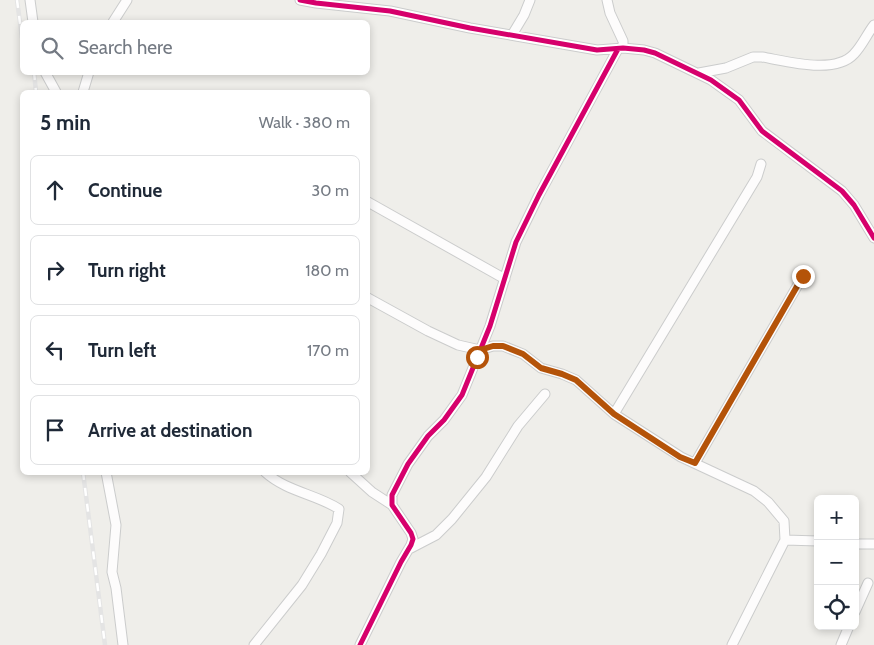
<!DOCTYPE html>
<meta charset="utf-8">
<style>
body{margin:0;font-family:Cabin,sans-serif;background:#f6f6f7;color:#1f2937}
.controls{position:absolute;right:15px;bottom:15px;display:grid;overflow:hidden;border-radius:8px;box-shadow:0 2px 8px #0003}
.controls button{width:45px;height:45px;display:grid;place-items:center;padding:0;border:0;border-bottom:1px solid #e0e1e3;background:#fff;color:#1f2937;font:25px sans-serif}
.stop{position:absolute;width:15px;height:15px;margin:-11px;border:4px solid #b45309;border-radius:50%;background:#fff}
.stop.end{background:#b45309;border-color:#fff;box-shadow:0 1px 5px #0008}
.list{margin:0;padding:0;list-style:none}
h2{display:flex;justify-content:space-between;align-items:center;height:65px;margin:0;padding:0 20px;font-size:21px}
h2 small{font-size:16px;font-weight:400;color:#747a83}
.list li{display:grid;grid-template-columns:32px 1fr auto;gap:15px;align-items:center;box-sizing:border-box;height:70px;margin:0 10px 10px;padding:0 10px;border:1px solid #e0e1e3;border-radius:8px}
.list b{display:block;font-size:19px;white-space:nowrap}
.list em{font-size:16px;font-style:normal;color:#747a83}
.icon{flex:none;width:28px;height:28px;fill:none;stroke:currentColor;stroke-width:2;stroke-linecap:round;stroke-linejoin:round}
.map{position:relative;flex:none;width:874px;height:645px;overflow:hidden}
.search{position:absolute;background:#fff;box-shadow:0 2px 8px #0003;left:20px;top:20px;width:350px;height:55px;display:flex;align-items:center;gap:12px;box-sizing:border-box;padding:0 18px;border-radius:8px;color:#747a83;font-size:19px}
.panel{position:absolute;background:#fff;box-shadow:0 2px 8px #0003;left:20px;top:90px;width:350px;height:385px;border-radius:8px}
.map>svg:first-child{display:block}
.lines{fill:none;stroke-linecap:round;stroke-linejoin:round}
.minor-casing{stroke:#cbcccc;stroke-width:11}
.minor{stroke:#fdfcfc;stroke-width:9}
.rail-casing{stroke:#e4e4e4;stroke-width:4.5}
.rail{stroke:#fff;stroke-width:2.5;stroke-dasharray:8;stroke-linecap:butt}
.cycleway-casing{stroke:#fff;stroke-width:8}
.cycleway{stroke:#d6006c;stroke-width:5}
.route{stroke:#b45309;stroke-width:6}
</style>
<div class="map">
<svg width="874" height="645" viewBox="0 0 874 645">
<rect width="100%" height="100%" fill="#efeeea"/>
<g class="lines">
<g class="minor-casing">
<path id="minor" d="M30 0 33 22
M300 0 316 3 390 11 470 28 597 50 623 48 644 50 655 53 711 80 739 100 762 131 842 191 854 205 874 238
M607 0 610 13 623 41V48
M113 22 127 0
M512 35 524 15 530 0
M45 72 56 92
M699 73 726 68 753 57H762C786 61 835 75 854 54 862 46 867 34 874 25
M83 92 89 72
M368 202 505 279
M368 298 428 331 458 345 480 350 493 346H503L523 354 541 368 562 374 576 380 614 414 681 457 754 491 768 502 784 521 785 540 732 645
M614 414 757 177 761 164
M695 463 803 276
M106 472 116 525 112 572 116 588 123 645
M350 472 372 492 392 505
M785 540 818 541
M855 544H874
M409 549 436 535 452 519 486 477 518 426 545 394
M855 612 868 583
M254 645 302 585 321 554 337 523 339 509C316 494 287 492 265 472
M360 645 401 562 411 545 413 539 411 533 392 505V495L408 464 428 436 444 420 462 395 490 326 516 242 539 195 618 49
M841 645 849 626"/>
</g>
<use href="#minor" class="minor"/>
<g class="rail-casing">
<path id="rail" d="M17 0 22 38
M34 72 36 92
M83 472 105 645"/>
</g>
<use href="#rail" class="rail"/>
<g class="cycleway-casing">
<path id="cycleway" d="M300 0 316 3 390 11 470 28 597 50 623 48 644 50 655 53 711 80 739 100 762 131 842 191 854 205 874 238
M360 645 401 562 411 545 413 539 411 533 392 505V495L408 464 428 436 444 420 462 395 490 326 516 242 539 195 618 49"/>
</g>
<use href="#cycleway" class="cycleway"/>
</g>
<g class="lines">
<path class="route" d="M477 357 480 350 493 346H503L523 354 541 368 562 374 576 380 614 414 680 457 695 463 803 276"/>
</g>
</svg>
<div class="controls">
<button>+</button>
<button>−</button>
<button><svg class="icon" aria-label="locate" viewBox="0 0 24 24"><circle cx="12" cy="12" r="6"/><path d="M12 2v4M12 18v4M2 12h4M18 12h4"/></svg></button>
</div>
<div class="stop" style="left:477px;top:357px"></div>
<div class="stop end" style="left:803px;top:276px"></div>
<div class="search"><svg class="icon" aria-label="search" viewBox="0 0 24 24"><circle cx="10" cy="10" r="6"/><path d="M15 15l6 6"/></svg>Search here</div>
<section class="panel">
<h2>5 min<small>Walk · 380 m</small></h2>
<ul class="list">
<li><svg class="icon" aria-label="ahead" viewBox="0 0 24 24"><path d="M12 20V5M6 11l6-6 6 6"/></svg><div><b>Continue</b></div><em>30 m</em></li>
<li><svg class="icon" aria-label="right" viewBox="0 0 24 24"><path d="M7 20v-9h11M14 6l5 5-5 5"/></svg><div><b>Turn right</b></div><em>180 m</em></li>
<li><svg class="icon" aria-label="left" viewBox="0 0 24 24"><path d="M17 20v-9H6M10 6l-5 5 5 5"/></svg><div><b>Turn left</b></div><em>170 m</em></li>
<li><svg class="icon" aria-label="arrive" viewBox="0 0 24 24"><path d="M6 21V4h12l-3 4 3 4H6"/></svg><div><b>Arrive at destination</b></div></li>
</ul>
</section>
</div>
